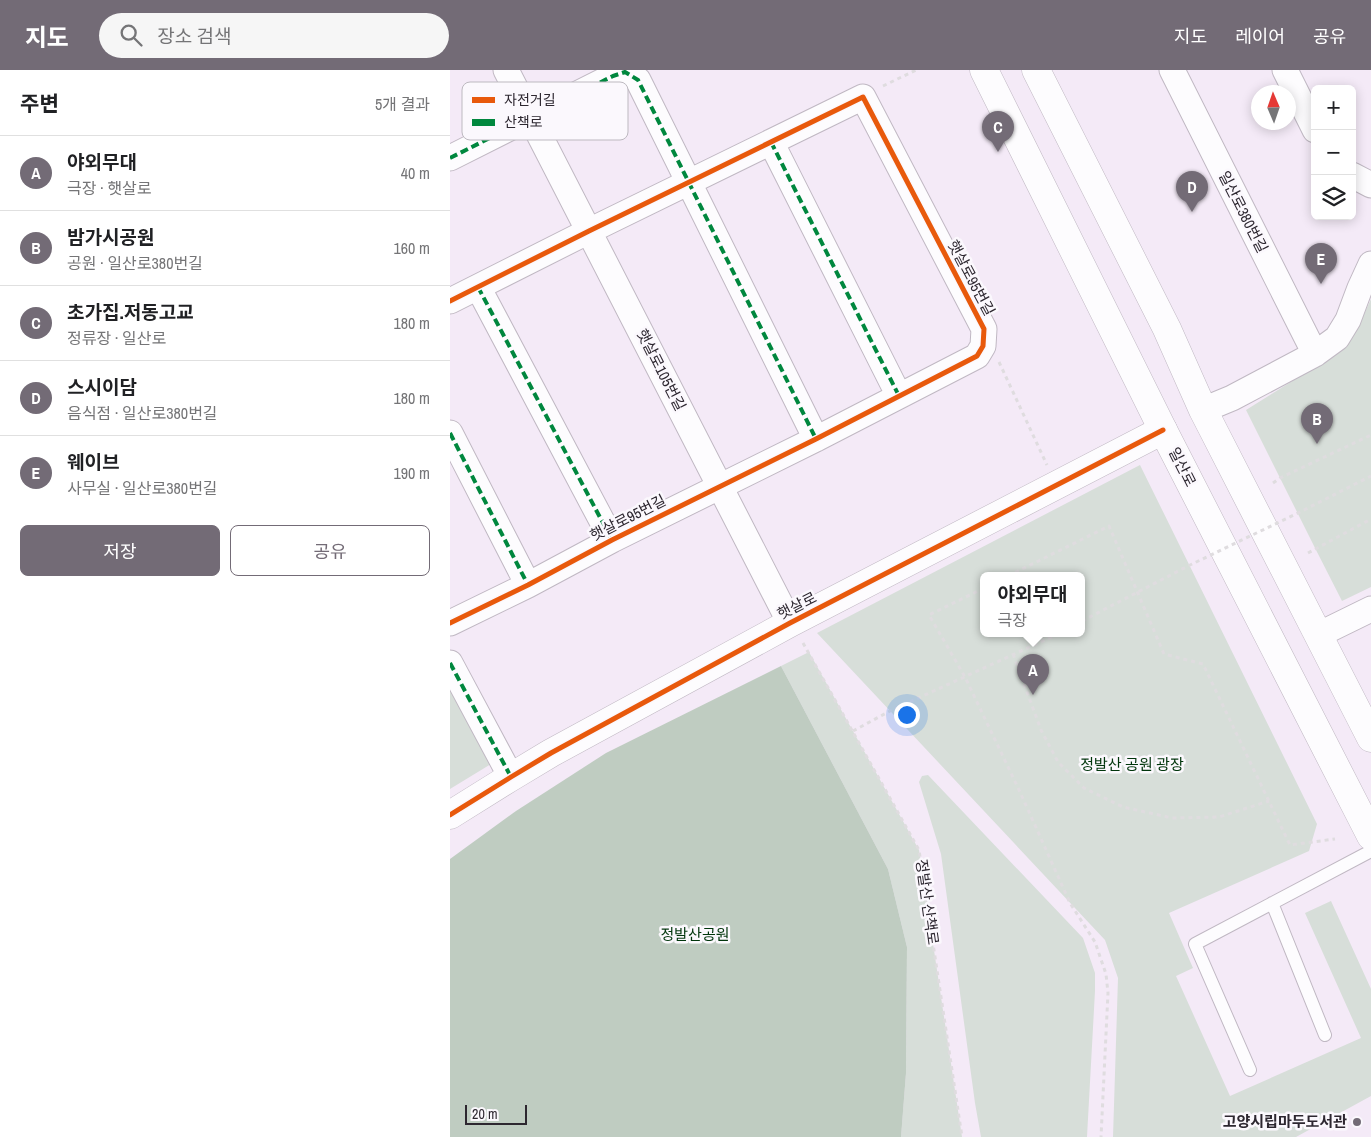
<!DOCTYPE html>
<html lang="ko">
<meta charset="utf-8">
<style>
body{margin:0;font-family:"Archivo Narrow","Noto Sans KR",sans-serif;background:#f6f6f6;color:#202124}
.controls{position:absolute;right:15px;top:15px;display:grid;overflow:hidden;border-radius:8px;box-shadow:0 2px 12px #0003}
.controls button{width:45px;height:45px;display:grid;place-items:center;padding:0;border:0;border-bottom:1px solid #e0e0e0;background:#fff;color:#202124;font:25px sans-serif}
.compass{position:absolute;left:801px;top:15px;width:45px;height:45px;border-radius:50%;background:#fff;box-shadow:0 2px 12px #0003;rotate:358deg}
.scale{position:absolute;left:15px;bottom:12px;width:62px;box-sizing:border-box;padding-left:5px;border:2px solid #2d2730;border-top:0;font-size:14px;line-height:18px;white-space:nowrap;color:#2d2730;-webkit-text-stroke:4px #fbf8fd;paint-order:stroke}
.you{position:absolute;left:456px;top:644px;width:18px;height:18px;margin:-12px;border:4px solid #fff;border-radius:50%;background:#1a73e8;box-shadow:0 0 0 8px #1a73e833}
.badge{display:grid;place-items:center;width:32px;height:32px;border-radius:50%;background:#736b76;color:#fff;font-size:16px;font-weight:700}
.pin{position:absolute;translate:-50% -41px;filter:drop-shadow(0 1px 2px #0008)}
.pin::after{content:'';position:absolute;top:26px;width:18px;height:15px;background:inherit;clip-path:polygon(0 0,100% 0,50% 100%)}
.popup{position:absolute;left:530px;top:502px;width:105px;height:65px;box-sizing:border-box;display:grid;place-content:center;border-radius:8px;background:#fff;filter:drop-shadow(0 1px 4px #0005);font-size:16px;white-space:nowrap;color:#757577}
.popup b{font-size:19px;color:#202124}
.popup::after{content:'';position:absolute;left:50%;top:100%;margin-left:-10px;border:10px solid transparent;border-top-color:#fff}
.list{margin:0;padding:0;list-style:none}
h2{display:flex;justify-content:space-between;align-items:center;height:65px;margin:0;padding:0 20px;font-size:21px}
h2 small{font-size:16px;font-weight:400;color:#757577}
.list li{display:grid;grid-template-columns:32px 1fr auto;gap:15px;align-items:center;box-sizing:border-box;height:75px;padding:0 20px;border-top:1px solid #e0e0e0}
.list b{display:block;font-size:19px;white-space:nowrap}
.list p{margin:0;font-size:16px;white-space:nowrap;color:#757577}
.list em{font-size:16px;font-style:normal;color:#757577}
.actions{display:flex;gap:10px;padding:15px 20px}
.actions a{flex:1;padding:11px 0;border:1px solid #736b76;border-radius:8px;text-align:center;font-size:18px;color:#736b76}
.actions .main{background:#736b76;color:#fff}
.icon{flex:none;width:28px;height:28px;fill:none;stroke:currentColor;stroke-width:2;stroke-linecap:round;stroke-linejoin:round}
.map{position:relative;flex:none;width:921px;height:1067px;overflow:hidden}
header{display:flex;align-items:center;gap:30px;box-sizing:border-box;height:70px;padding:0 25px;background:#736b76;color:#fff}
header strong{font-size:24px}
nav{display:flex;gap:28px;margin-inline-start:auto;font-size:18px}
.search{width:350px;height:45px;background:#f6f6f6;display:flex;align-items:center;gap:12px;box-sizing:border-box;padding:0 18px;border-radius:28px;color:#757577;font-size:19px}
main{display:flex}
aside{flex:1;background:#fff}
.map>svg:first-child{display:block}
.green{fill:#d7ded9;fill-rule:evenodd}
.forest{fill:#bfccc1}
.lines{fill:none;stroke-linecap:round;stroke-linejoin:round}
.lane-casing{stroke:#c0b8c3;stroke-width:14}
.street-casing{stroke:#c0b8c3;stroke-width:27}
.secondary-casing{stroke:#c0b8c3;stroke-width:29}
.primary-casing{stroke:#c0b8c3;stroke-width:29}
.path{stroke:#dfdcdf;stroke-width:3;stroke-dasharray:4 4;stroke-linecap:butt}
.lane{stroke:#fdfcfe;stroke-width:12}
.street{stroke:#fdfcfe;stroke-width:25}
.secondary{stroke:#fdfcfe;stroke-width:28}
.primary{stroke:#fdfcfe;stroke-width:28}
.path-bridge{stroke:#dfdcdf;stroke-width:3;stroke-dasharray:4 4;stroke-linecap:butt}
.quiet{stroke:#00873e;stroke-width:4;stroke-dasharray:8 4;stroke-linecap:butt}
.cycleway-casing{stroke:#fbf8fd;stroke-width:8}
.cycleway{stroke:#e8590c;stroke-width:5}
.poi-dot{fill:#736b76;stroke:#fbf8fd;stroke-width:2}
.labels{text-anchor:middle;stroke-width:5;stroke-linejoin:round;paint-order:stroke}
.street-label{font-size:15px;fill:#2d2730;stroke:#fbf8fd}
.park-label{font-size:15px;fill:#00350b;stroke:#fbf8fd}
.poi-label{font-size:15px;font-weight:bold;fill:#2d2730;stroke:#fbf8fd;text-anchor:end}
.key{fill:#fbf8fd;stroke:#bdb9c0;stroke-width:1}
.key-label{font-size:14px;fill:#2d2730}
</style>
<header>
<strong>지도</strong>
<div class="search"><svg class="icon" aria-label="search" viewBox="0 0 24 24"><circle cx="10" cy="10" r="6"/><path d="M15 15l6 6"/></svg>장소 검색</div>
<nav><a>지도</a><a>레이어</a><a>공유</a></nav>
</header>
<main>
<aside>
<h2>주변<small>5개 결과</small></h2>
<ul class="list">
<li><span class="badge">A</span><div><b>야외무대</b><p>극장 · 햇살로</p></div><em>40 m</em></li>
<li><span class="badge">B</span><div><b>밤가시공원</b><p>공원 · 일산로380번길</p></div><em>160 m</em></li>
<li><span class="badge">C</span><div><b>초가집.저동고교</b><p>정류장 · 일산로</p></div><em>180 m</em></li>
<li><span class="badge">D</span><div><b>스시이담</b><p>음식점 · 일산로380번길</p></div><em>180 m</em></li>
<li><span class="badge">E</span><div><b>웨이브</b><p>사무실 · 일산로380번길</p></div><em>190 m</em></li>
</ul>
<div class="actions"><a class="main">저장</a><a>공유</a></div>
</aside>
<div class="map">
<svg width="921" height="1067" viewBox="0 0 921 1067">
<rect width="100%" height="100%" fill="#f4eaf7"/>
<path class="green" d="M921 229V517L892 531 865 478 796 340 882 286 908 257Z
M690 395 867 754 859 781 719 843 743 898 726 906 780 1026 911 968 855 843 881 831 921 919V1026L846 1067H663L668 908 655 870 367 563ZM534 506H632V564H534Z
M359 582 469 780 512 1067H451L456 1003 457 877 438 799 331 596Z
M0 620 41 694 0 719Z
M478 705 633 868 645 903V921L637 1067H531L525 1033 491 784 469 712 472 706Z"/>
<path class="forest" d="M331 596 438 799 457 877 456 1003 451 1067H0V789L66 741 156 683Z"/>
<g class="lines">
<g class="lane-casing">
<path id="lane" d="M822 833 875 965
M800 1000 745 874 921 781"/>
</g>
<g class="street-casing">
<path id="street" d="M56 0 340 553
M722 0 865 284
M835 0 865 60
M321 72 449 326
M0 88 163 6 175 2 188 10 366 369
M902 105 921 115
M28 217 162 470
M0 231 139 161 413 27 534 259 533 276 527 286 366 369 162 470 78 515 0 553
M753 340 782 328 865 284 887 268 898 250 910 218 921 194
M0 363 78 515
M868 565 921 539
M0 593 61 707"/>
</g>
<g class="secondary-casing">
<path id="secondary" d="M0 745 61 707 101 683 340 553 713 360"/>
</g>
<g class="primary-casing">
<path id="primary" d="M534 0 713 360 921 766
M586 0 717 259 753 340 921 668"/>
</g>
<path class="path" d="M433 16 466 0
M549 292 597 395
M823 413 830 408 921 365
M858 483 921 449
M558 506 659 456 714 584 753 594 840 775 885 769
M534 518 479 545 515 607 570 722 620 833 645 872 656 904 658 923 651 1067
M353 573 469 780 512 1067
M563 584 591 660 608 692 634 718 673 737 722 748 769 747 819 731
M403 661 440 641 608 564"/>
<use href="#lane" class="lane"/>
<use href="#street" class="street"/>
<use href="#secondary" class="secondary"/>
<use href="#primary" class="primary"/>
<path class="path-bridge" d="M632 551 740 495 848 443 921 406"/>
<path class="quiet" d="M321 72 449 326
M0 88 163 6 175 2 188 10 366 369
M28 217 162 470
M0 363 78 515
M0 593 61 707"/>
<g class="cycleway-casing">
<path id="cycleway" d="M0 231 139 161 413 27 534 259 533 276 527 286 366 369 162 470 78 515 0 553
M0 745 61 707 101 683 340 553 713 360"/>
</g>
<use href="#cycleway" class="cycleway"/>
</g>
<circle class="poi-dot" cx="907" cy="1052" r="5"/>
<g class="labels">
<g class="street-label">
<text transform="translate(793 142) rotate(63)" y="5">일산로380번길</text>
<text transform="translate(521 208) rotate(62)" y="5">햇살로95번길</text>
<text transform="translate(211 300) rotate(63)" y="5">햇살로105번길</text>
<text transform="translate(732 397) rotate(63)" y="5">일산로</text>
<text transform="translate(178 448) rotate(-27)" y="5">햇살로95번길</text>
<text transform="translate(347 536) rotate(-27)" y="5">햇살로</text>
<text transform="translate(477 832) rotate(82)" y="5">정발산 산책로</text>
</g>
<g class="park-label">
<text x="682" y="700">정발산 공원 광장</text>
<text x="245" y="870">정발산공원</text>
</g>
<g class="poi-label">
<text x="897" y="1057">고양시립마두도서관</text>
</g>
</g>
<rect x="12" y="12" width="166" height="58" rx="8" class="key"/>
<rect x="22" y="27" width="23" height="6" fill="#e8590c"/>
<rect x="22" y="49" width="23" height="7" fill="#00873e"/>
<g class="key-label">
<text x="54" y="35">자전거길</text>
<text x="54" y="57">산책로</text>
</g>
</svg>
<div class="controls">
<button>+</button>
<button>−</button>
<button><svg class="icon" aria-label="layers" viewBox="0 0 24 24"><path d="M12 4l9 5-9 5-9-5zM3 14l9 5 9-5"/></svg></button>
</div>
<svg class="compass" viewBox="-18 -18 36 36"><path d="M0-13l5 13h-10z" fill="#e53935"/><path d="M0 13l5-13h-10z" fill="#757577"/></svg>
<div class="scale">20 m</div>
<div class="you"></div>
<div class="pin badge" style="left:583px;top:625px">A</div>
<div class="popup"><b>야외무대</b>극장</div>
<div class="pin badge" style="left:867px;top:374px">B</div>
<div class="pin badge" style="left:548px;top:82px">C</div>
<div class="pin badge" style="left:742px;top:142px">D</div>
<div class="pin badge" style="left:871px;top:214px">E</div>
</div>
</main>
